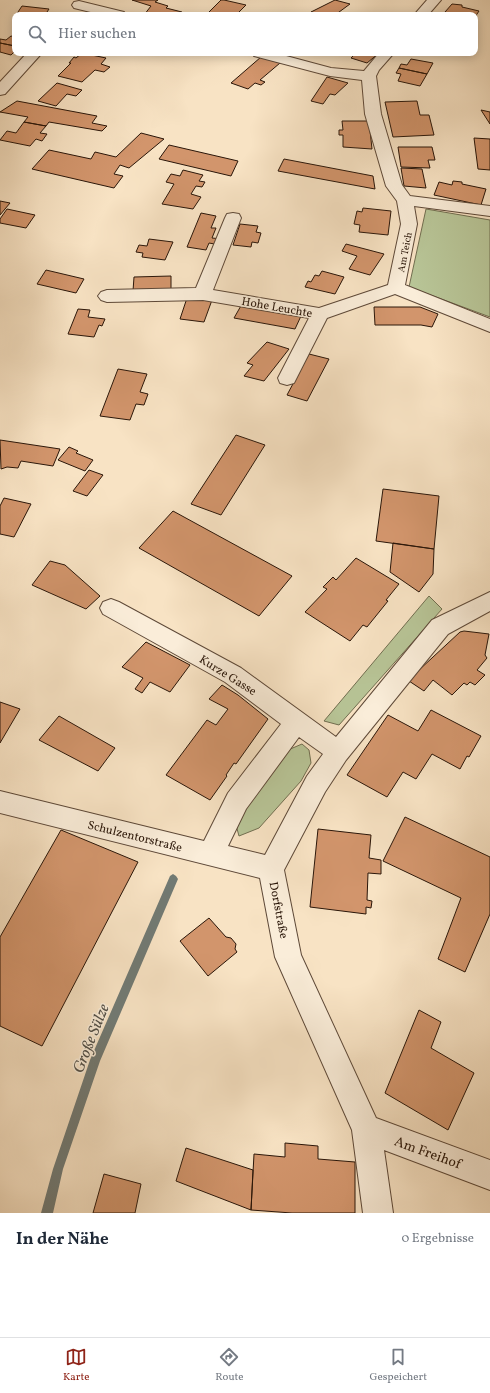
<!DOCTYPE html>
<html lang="de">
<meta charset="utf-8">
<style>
body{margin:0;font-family:Vollkorn,serif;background:#f6f6f7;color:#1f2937}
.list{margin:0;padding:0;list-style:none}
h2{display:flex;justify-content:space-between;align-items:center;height:52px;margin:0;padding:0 16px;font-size:17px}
h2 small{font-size:13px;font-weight:400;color:#747a83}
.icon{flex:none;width:22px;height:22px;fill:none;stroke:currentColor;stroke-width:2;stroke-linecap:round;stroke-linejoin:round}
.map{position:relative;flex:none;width:490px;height:1213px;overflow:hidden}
.search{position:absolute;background:#fff;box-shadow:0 2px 10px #0003;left:12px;right:12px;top:12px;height:44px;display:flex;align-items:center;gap:10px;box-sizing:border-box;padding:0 14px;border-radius:8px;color:#747a83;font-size:15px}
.sheet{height:124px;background:#fff}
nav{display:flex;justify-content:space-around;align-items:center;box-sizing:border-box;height:56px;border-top:1px solid #e0e1e3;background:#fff;font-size:11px;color:#747a83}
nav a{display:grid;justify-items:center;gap:2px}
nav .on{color:#8f2418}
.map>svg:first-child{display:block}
.green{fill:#b8c597;stroke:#716e50}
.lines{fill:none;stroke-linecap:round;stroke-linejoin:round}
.stream{fill:#717a74;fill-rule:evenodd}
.building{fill:#d2956c;stroke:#2a1609}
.minor-casing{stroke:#5e4938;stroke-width:2}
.minor{fill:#faedd9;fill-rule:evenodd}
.labels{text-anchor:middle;stroke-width:3;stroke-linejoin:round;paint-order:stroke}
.far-street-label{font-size:10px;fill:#2a1609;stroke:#faedd9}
.street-label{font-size:12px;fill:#2a1609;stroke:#faedd9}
.near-street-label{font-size:14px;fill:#2a1609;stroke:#faedd9}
.near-water-label{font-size:16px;font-style:italic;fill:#535048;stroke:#faedd9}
</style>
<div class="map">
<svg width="490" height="1213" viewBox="0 0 490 1213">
<rect width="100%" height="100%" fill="#f8e3c4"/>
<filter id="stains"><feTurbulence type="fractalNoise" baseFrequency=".005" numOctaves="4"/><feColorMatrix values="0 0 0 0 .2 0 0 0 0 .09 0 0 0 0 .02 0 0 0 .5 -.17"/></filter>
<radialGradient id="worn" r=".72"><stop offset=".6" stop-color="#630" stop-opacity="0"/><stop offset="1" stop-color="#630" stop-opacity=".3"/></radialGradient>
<path class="green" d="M426 209 490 220V317L409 287Z
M429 596 442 609 339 725 324 721Z
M302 744 309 750 311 763 301 781 259 828 239 836 236 825 251 794 288 750Z"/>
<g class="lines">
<path class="stream" d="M173 874 176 876 178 879 100 1061 63 1169 53 1213H41L53 1169 90 1060 170 876Z"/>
</g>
<path class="building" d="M132 0H158L155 2 168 6 166 8 182 12 180 15H144L151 6Z
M221 0H224L246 5 236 15H206Z
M335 0 350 4 335 15H321L311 12Z
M452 4 462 5V7L479 11 475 17V15H456L445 12Z
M22 6 49 9 45 15H16Z
M11 36 15 37V46L0 43V39L6 40Z
M0 43 15 46V51L11 55 0 52Z
M82 53 106 58 101 64 110 67 104 72 95 70 82 82 58 76 71 63H69L74 57 76 58Z
M356 53H379L367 63 351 58Z
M261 57 280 63 260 80 265 82 261 85 255 83 248 89 231 83Z
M411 59 433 63 427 74 399 68 401 64 407 65Z
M399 68 427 74 420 86 398 81 401 74 396 73Z
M327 77 348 83 335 95 330 94 323 104 311 101Z
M57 83 82 90 76 96 67 94 56 106 38 101Z
M17 101 97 116 92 123 107 126 102 131 49 122 46 126 24 122 28 117 0 112Z
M417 101 420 115H429L434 135 393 137 385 102Z
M481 110 490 112V124Z
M342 121H369L372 149 343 147V135H339V130H343Z
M24 122 46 126 40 133 47 134 42 141 36 139 30 146 0 140 7 131 16 133Z
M141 133 164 139 129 168 120 165 114 174 123 176 114 188 32 169 49 150 91 159 95 152 116 157Z
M474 138 490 139V170L478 169Z
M169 145 238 161 231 176 159 159Z
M398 147H432L435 160H428L430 168 401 167Z
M284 159 373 176 375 189 278 171Z
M401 168 422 169 426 188 404 186Z
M183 170 203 175 199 181 205 182 202 187 196 186 191 194 201 197 193 209 162 204 174 184 166 182 171 174 180 176Z
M453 181 462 182V184L486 189 481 205 434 195 439 182 452 185Z
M0 201 10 203 0 215Z
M363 208 391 211 388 235 359 232 360 225 354 224 357 211 362 212Z
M7 209 35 215 26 228 0 223V219Z
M201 213 216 216 211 228H216L212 238 222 239 220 245 209 243 206 250 187 247Z
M240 224 258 226 256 232 261 233 258 243 252 242 251 247 233 245Z
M149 239 173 242 165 260 142 257 143 253 136 252 139 245 147 246Z
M346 244 384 254 370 275 349 269 357 256 342 251Z
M46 270 84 279 76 293 37 284Z
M322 271 344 277 335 294 305 287 308 281 311 282 315 275 319 276Z
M171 276V291H133L134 277Z
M187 298 212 300 204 322 180 319Z
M242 304 301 316 295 329 234 318Z
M374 307H420L438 314 432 327 421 325H375Z
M78 309 90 310 88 317 105 319 102 326 99 325 94 337 68 334Z
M267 342 289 349 264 381 244 376 253 365 247 363Z
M309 354 329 359 307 401 287 395Z
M118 369 147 374 140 392 148 394 144 405 136 404 130 420 100 416Z
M236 435 265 445 221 515 191 504Z
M0 440 60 449 53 466 21 461 18 468 7 467 1 469Z
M69 447 78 451 76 453 93 460 85 471 58 460Z
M89 470 103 475 87 496 73 491Z
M383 489 439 496 434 549 376 541Z
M4 498 31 504 14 537 0 534V506Z
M173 511 292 576 259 616 139 548Z
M393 543 434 549 433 574 419 592 390 572Z
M356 558 399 584 386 600 388 601 367 627 363 625 350 641 305 612 327 589 323 587 333 577 336 580Z
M50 561 65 565 100 596 86 609 32 585Z
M464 631 489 634 485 655 487 658 477 670 485 675 475 685 470 682 467 685 464 683 452 695 433 680 424 691 409 681 419 670 460 632Z
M146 642 190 665 170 692 150 682 142 693 135 689 143 678 122 667Z
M222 685 238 695 268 719 236 764 234 763 226 775 227 776 210 800 166 775 207 720 216 725 228 709 209 699Z
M0 702 20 709 0 743Z
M431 710 481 736 469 757 467 756 460 769 432 754 416 779 403 772 387 797 347 775 388 715 418 731Z
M59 716 115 748 98 771 39 740Z
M405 817 490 857V914L465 972 438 959 461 898 383 861Z
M318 829 371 835 369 858 381 860V874L368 873 367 900 372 901 371 908 366 907V914L310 907Z
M61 830 138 862 42 1046 0 1026V937Z
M209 918 226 937 231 938 236 944 235 949 237 952 208 976 180 941Z
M419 1010 441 1022 431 1048 474 1073 448 1130 385 1093Z
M285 1143 318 1146V1159L355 1162V1213H292L251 1210 254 1154 285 1157Z
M186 1148 253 1170 251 1210 176 1181Z
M104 1174 141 1184 135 1213H93Z"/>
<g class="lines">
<g class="minor-casing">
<path id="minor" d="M427 0H441L428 15H414Z
M79 1 124 12 126 15H103L74 8 72 5 74 2Z
M27 53H42L5 94 0 95V82Z
M252 53H275L331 68 364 71 379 53H394L379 70 376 76 381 114 402 185 410 196 490 206V216L414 206 417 224 405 285 490 319V332L395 294 327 318 294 383 287 385 280 383 278 378 309 318 203 300 107 302 101 300 98 296 101 292 107 290 196 288 225 218 227 214 233 213 239 214 241 218 213 290 319 308 388 285 401 224 397 201 386 186 365 114 362 80 330 76 254 56Z
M490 592V611L448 634 346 760 325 792 284 870 301 955 376 1118 490 1160V1190L384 1150 393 1213H363L352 1130 275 957 260 878 0 813V791L204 841 228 793 281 724 225 682 103 614 100 608 103 602 111 599 119 602 241 668 336 737 432 620ZM299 737 323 754 307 776 265 855 228 846 246 809Z"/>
</g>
<use href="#minor" class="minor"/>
</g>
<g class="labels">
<g class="far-street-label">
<text transform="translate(404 252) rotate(-79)" y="4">Am Teich</text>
</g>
<g class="street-label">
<text transform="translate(277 307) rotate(10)" y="4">Hohe Leuchte</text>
<text transform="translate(228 675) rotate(32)" y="4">Kurze Gasse</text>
<text transform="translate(135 836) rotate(14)" y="4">Schulzentorstraße</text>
<text transform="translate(279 910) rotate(79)" y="4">Dorfstraße</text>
</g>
<g class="near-street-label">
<text transform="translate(428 1152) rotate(20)" y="5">Am Freihof</text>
</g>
<g class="near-water-label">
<text transform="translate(90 1038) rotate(-68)" y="6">Große Sülze</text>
</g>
</g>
<rect width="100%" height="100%" filter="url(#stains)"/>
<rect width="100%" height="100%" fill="url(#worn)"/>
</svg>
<div class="search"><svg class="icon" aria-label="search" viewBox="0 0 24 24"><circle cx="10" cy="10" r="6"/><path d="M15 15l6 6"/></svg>Hier suchen</div>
</div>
<section class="sheet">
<h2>In der Nähe<small>0 Ergebnisse</small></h2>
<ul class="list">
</ul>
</section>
<nav>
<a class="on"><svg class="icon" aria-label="map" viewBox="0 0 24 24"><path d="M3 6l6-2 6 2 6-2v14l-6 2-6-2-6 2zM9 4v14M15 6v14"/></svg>Karte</a>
<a><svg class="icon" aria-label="directions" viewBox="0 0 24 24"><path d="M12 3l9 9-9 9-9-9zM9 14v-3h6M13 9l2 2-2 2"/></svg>Route</a>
<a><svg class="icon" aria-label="saved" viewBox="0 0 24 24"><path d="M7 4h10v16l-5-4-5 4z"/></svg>Gespeichert</a>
</nav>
